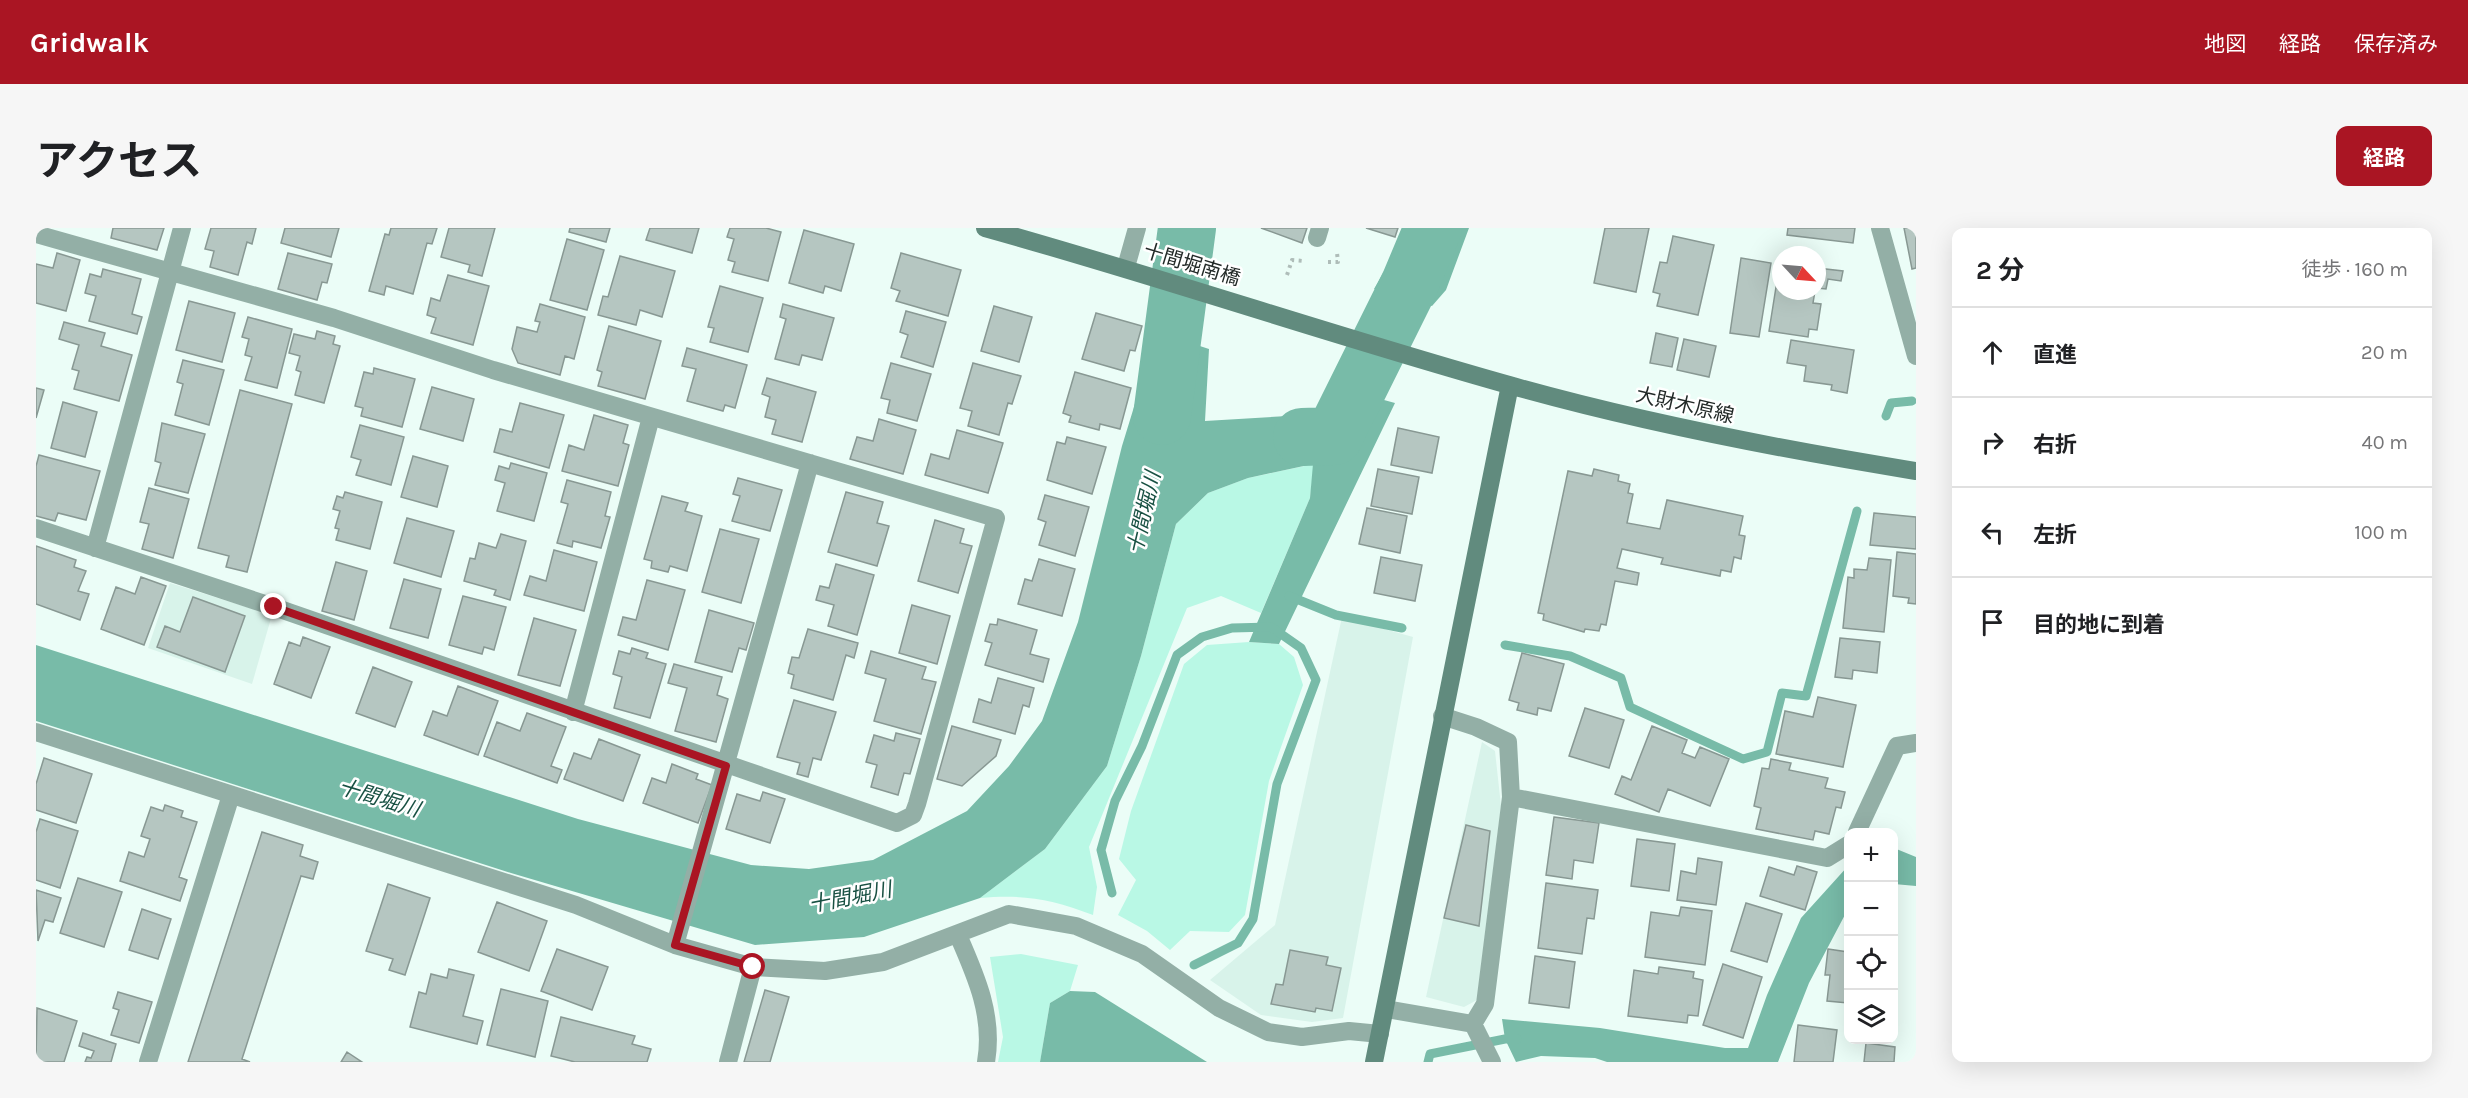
<!DOCTYPE html>
<html lang="ja">
<meta charset="utf-8">
<style>
body{margin:0;font-family:Karla,"Noto Sans JP",sans-serif;background:#f6f6f6;color:#202124}
.controls{position:absolute;right:18px;bottom:18px;display:grid;overflow:hidden;border-radius:12px;box-shadow:0 6px 24px #0002}
.controls button{width:54px;height:54px;display:grid;place-items:center;padding:0;border:0;border-bottom:2px solid #e0e0e0;background:#fff;color:#202124;font:30px sans-serif}
.compass{position:absolute;left:1736px;top:18px;width:54px;height:54px;border-radius:50%;background:#fff;box-shadow:0 6px 24px #0002;rotate:116deg}
.stop{position:absolute;width:18px;height:18px;margin:-14px;border:4px solid #aa1523;border-radius:50%;background:#fff}
.stop.end{background:#aa1523;border-color:#fff;box-shadow:0 2px 6px #0008}
.list{margin:0;padding:0;list-style:none}
h2{display:flex;justify-content:space-between;align-items:center;height:78px;margin:0;padding:0 24px;font-size:26px}
h2 small{font-size:20px;font-weight:400;color:#757577}
.list li{display:grid;grid-template-columns:39px 1fr auto;gap:18px;align-items:center;box-sizing:border-box;height:90px;padding:0 24px;border-top:2px solid #e0e0e0}
.list b{display:block;font-size:22px;white-space:nowrap}
.list em{font-size:20px;font-style:normal;color:#757577}
.icon{flex:none;width:33px;height:33px;fill:none;stroke:currentColor;stroke-width:2;stroke-linecap:round;stroke-linejoin:round}
.map{position:relative;flex:none;width:1880px;height:834px;overflow:hidden;border-radius:12px}
header{display:flex;align-items:center;gap:36px;box-sizing:border-box;height:84px;padding:0 30px;background:#aa1523;color:#fff}
header strong{font-size:28px}
nav{display:flex;gap:33px;margin-inline-start:auto;font-size:21px}
.intro{display:flex;align-items:center;justify-content:space-between;box-sizing:border-box;height:144px;padding:0 36px}
h1{margin:0;font-size:42px}
.button{padding:15px 27px;border-radius:12px;background:#aa1523;color:#fff;font-size:21px;font-weight:700}
main{display:flex;gap:36px;padding:0 36px}
aside{flex:1;background:#fff;border-radius:12px;box-shadow:0 6px 24px #0002}
.map>svg:first-child{display:block}
.built{fill:#d8f3ea}
.green{fill:#b9f8e5}
.water{fill:#78bba8}
.lines{fill:none;stroke-linecap:round;stroke-linejoin:round}
.stream{stroke:#78bba8;stroke-width:9}
.river{stroke:#78bba8;stroke-width:58}
.building{fill:#b5c6c1;stroke:#889893;stroke-width:1.5}
.path{stroke:#afbdb9;stroke-width:4;stroke-dasharray:3 4.5;stroke-linecap:butt}
.street{stroke:#93afa6;stroke-width:18}
.secondary{stroke:#618b7e;stroke-width:18}
.route{stroke:#aa1523;stroke-width:8}
.labels{text-anchor:middle;stroke-width:5;stroke-linejoin:round;paint-order:stroke}
.street-label{font-size:20px;fill:#222927;stroke:#fff}
.water-label{font-size:21px;font-style:italic;fill:#195143;stroke:#fff}
</style>
<header>
<strong>Gridwalk</strong>
<nav><a>地図</a><a>経路</a><a>保存済み</a></nav>
</header>
<div class="intro"><h1>アクセス</h1><a class="button">経路</a></div>
<main>
<div class="map">
<svg width="1880" height="834" viewBox="0 0 1880 834">
<rect width="100%" height="100%" fill="#ebfdf7"/>
<path class="built" d="M134 355 236 387 216 456 112 420Z
M1306 389 1377 409 1307 790 1276 794 1225 787 1174 752 1239 697Z
M1446 514 1459 523 1465 578 1441 772 1428 779 1390 769Z"/>
<path class="green" d="M1278 236 1274 270 1225 385 1185 368 1151 380 1053 619 1061 659 1057 687C1016 671 987 666 944 670L1009 621 1071 538 1105 428 1140 296 1172 265 1212 250Z
M1213 414 1243 416 1258 429 1267 457 1233 553 1209 687 1193 704 1154 703 1134 722 1111 703 1082 687 1100 652 1083 631 1095 583 1148 436 1171 417Z
M985 726 1042 737 1034 763 1014 775 1004 834H962L967 809 954 729Z"/>
<path class="water" d="M1373 0H1433L1410 62 1396 78 1338 61Z
M1121 104 1173 121 1169 193 1286 186 1304 160 1359 175 1243 416 1213 414 1274 270 1277 236 1212 250 1172 265 1140 296 1105 428 1071 538 1009 621 944 670 828 709 719 717 475 645 0 493V417L542 591 715 637 773 641 837 632 931 583 973 538 1006 493 1042 394 1086 218Z
M1858 620 1880 629V658L1858 656Z
M1812 638V681L1773 755 1742 834H1571L1559 830 1505 828 1480 834 1469 811 1466 791 1564 800 1689 820H1712L1731 767 1765 690Z
M1034 763 1059 764 1171 834H1004L1014 775Z"/>
<g class="lines">
<path class="stream" d="M1850 188 1855 175 1876 173
M1253 368 1300 387 1366 400
M1469 417 1534 428 1585 450 1594 479 1707 531 1731 524 1746 465 1770 468 1821 283
M1076 665 1065 622 1079 573 1106 518 1141 427 1166 409 1196 400 1235 399 1265 420 1280 452 1241 556 1217 691 1202 715 1158 737
M1392 834 1394 826 1469 811H1481"/>
<path class="river" d="M1126 188 1151 0
M1266 209 1298 208 1374 55 1397 0"/>
</g>
<path class="building" d="M77 0H128L121 22 75 10Z
M175 0H220L216 16 211 14 202 47 174 39 178 23 169 21Z
M249 0H303L295 29 245 15Z
M355 0H401L396 16 391 15 377 66 350 58 348 67 333 63 349 6 353 7Z
M413 0H459L446 48 432 44 434 37 405 29Z
M534 0H574L570 14 533 4Z
M614 0H663L656 25 610 12Z
M694 0H730L745 4 732 53 696 44 699 34 692 32 698 11 691 9Z
M1225 0H1271L1266 15Z
M1330 0H1362L1359 9Z
M1569 0H1613L1600 64 1558 55Z
M1752 0H1819L1817 15 1751 7Z
M1868 0H1880V40L1876 41Z
M768 2 818 16 805 63 789 58 787 65 753 55Z
M1637 8 1678 17 1662 87 1621 78 1624 66 1617 64 1624 34 1631 35Z
M531 11 568 22 551 82 514 72Z
M21 25 44 32 30 83 0 75V36L17 40Z
M252 25 296 36 291 55 286 54 281 72 242 61Z
M865 25 925 42 912 88 860 73 864 63 855 60Z
M584 28 639 43 626 89 604 82 600 97 562 87 567 68 572 69Z
M1705 30 1735 35 1723 109 1694 105Z
M1744 34 1745 63H1779L1777 75 1785 76 1781 102 1773 101 1772 109 1733 103Z
M1781 40 1807 43 1805 53 1792 51 1790 61 1781 60Z
M67 41 105 51 96 86 106 89 101 106 53 93 60 68 49 65 54 46 65 49Z
M412 47 453 58 437 117 395 105 400 90 391 87 395 70 404 73Z
M684 58 727 70 712 124 674 114 678 100 672 99Z
M153 73 199 85 186 134 140 122Z
M504 76 549 89 538 131 529 128 524 147 482 135 476 121 481 99 501 104 504 94 499 93Z
M747 76 798 90 786 132 766 127 763 137 739 131 750 91 744 89Z
M958 78 996 89 983 134 945 123Z
M870 83 910 94 897 139 865 129 872 107 864 104Z
M1060 85 1106 98 1099 123 1094 122 1088 143 1046 131Z
M212 89 256 101 241 160 209 152 216 129 209 127 213 111 206 109Z
M28 94 69 105 65 118 96 127 83 173 38 161 43 143 36 141 43 117 23 111Z
M573 98 625 113 609 171 562 158 566 144 561 142Z
M281 103 299 108 297 116 304 118 288 175 259 167 265 144 260 142 264 128 253 125 258 106 279 111Z
M1620 105 1642 110 1636 139 1614 135Z
M1648 111 1680 118 1673 149 1641 142Z
M1755 112 1818 122 1811 165 1795 162 1796 157 1768 153 1770 138 1751 135Z
M651 120 711 137 699 180 689 177 687 183 651 173 660 141 646 138Z
M147 132 188 142 173 197 139 187 147 156 141 154Z
M855 135 895 146 881 193 851 185 854 172 845 170Z
M937 135 985 148 976 176 972 175 963 207 932 198 936 183 924 180Z
M338 140 379 151 366 199 325 188 327 180 319 178 328 144 337 146Z
M1039 144 1095 160 1084 201 1064 196 1063 202 1033 194 1035 188 1027 185Z
M731 150 780 164 766 214 736 206 740 192 729 189 734 169 726 166Z
M396 159 438 171 427 213 384 201Z
M0 160 8 162 0 190Z
M204 162 256 176 211 344 190 339 193 328 162 320Z
M27 174 61 184 49 229 15 220Z
M484 175 528 187 513 240 458 224 464 201 476 204Z
M558 187 592 197 587 215 593 217 582 258 526 243 533 217 548 222Z
M843 191 880 202 867 246 814 231 821 209 837 213Z
M126 195 169 206 152 265 119 257 125 235 119 233Z
M324 197 368 209 355 257 320 247 325 232 315 229Z
M1362 200 1403 209 1396 245 1355 237Z
M921 202 967 215 952 265 889 247 895 226 913 231Z
M1031 209 1070 219 1056 266 1011 252 1021 214 1029 216Z
M3 227 64 243 50 292 22 285 19 293 0 288V238Z
M377 228 412 238 401 279 365 269Z
M475 235 511 245 498 293 461 283 469 255 459 252 463 238 473 241Z
M1342 241 1383 249 1376 286 1335 278Z
M1558 241 1583 247 1582 253 1594 256 1592 265 1597 266 1591 295 1624 301 1631 272 1707 288 1703 307 1709 308 1705 331 1698 329 1695 344 1685 342 1684 348 1625 336 1627 330 1586 321 1581 340 1603 345 1601 357 1579 353 1570 397 1565 396 1563 403 1549 401 1548 404 1507 392 1508 386 1502 385 1532 243 1556 248Z
M702 250 746 262 734 303 696 293 704 268 697 266Z
M531 252 575 264 569 288 574 289 565 320 537 313 536 319 521 315 532 276 525 274Z
M113 260 153 271 137 330 106 321 113 296 104 294Z
M309 264 346 274 334 321 300 312 303 301 299 300 304 283 297 281 301 268 307 270Z
M810 264 847 274 841 295 853 298 841 338 792 324Z
M1009 267 1053 279 1039 328 1003 317 1010 294 1002 291Z
M626 268 652 275 649 283 666 288 651 343 634 338 632 344 615 340 616 333 608 331Z
M1331 280 1371 288 1364 325 1323 316Z
M1838 285 1880 289V321L1834 317Z
M371 290 418 303 405 349 358 335Z
M899 292 928 301 924 315 936 318 922 365 882 353Z
M684 301 723 311 705 375 666 364Z
M465 306 490 313 474 372 458 367 460 362 428 353 434 330 439 331 443 315 460 320Z
M0 318 40 332 38 339 50 343 42 363 53 366 44 392 0 376Z
M518 322 561 334 548 383 488 367 494 348 510 353Z
M1861 324 1880 326V376L1872 375 1873 370 1857 368Z
M1345 329 1386 337 1379 373 1338 365Z
M1833 330 1855 332 1848 404 1807 400 1812 349 1818 350V341L1831 342Z
M1003 331 1039 341 1026 388 982 376 989 351 996 353Z
M300 334 331 343 318 392 286 383Z
M800 336 838 347 821 407 792 398 798 377 780 372 784 358 793 360Z
M105 349 130 358 108 417 65 401 80 359 99 366Z
M368 351 405 361 392 410 354 400Z
M611 352 649 362 632 422 582 407 587 389 600 392Z
M427 368 470 379 458 422 448 419 446 426 413 417Z
M157 369 209 388 189 444 121 419 129 398 144 404Z
M876 377 914 388 901 436 863 425Z
M673 382 718 395 710 422 703 420 696 444 659 434Z
M498 390 540 402 524 458 482 447Z
M962 391 1001 402 994 426 1013 431 1007 454 949 437 956 415 949 413 954 396 961 397Z
M772 401 822 415 818 430 810 427 797 472 755 460 758 447 752 445 756 429 763 430Z
M267 409 294 419 275 470 238 456 253 414 264 418Z
M1804 410 1844 414 1841 445 1817 442 1816 451 1799 449Z
M596 420 612 425 610 430 630 436 614 490 578 480 586 449 577 446 583 423 594 426Z
M835 423 890 439 886 451 900 454 885 506 838 493 850 451 829 445Z
M1486 425 1528 436 1515 483 1502 480 1501 487 1481 482 1483 475 1473 472Z
M638 436 686 449 681 467 692 471 680 514 639 503 651 460 632 455Z
M337 439 376 454 359 499 320 485Z
M962 450 998 460 993 479 987 477 979 506 937 494 943 471 955 475Z
M422 458 462 473 442 527 388 507 397 483 411 488Z
M1782 469 1820 477 1807 539 1740 526 1749 483 1777 489Z
M758 472 800 484 785 532 777 530 772 549 761 546 764 535 741 529Z
M1549 480 1588 492 1573 540 1533 528Z
M491 485 530 499 515 538 526 542 521 555 448 528 461 494 484 503Z
M916 498 965 512 960 528 926 558 901 551Z
M1616 498 1651 512 1646 525 1659 530 1664 519 1693 531 1674 578 1632 561 1623 584 1579 566 1586 548 1595 552Z
M860 505 884 511 874 546 868 545 862 567 835 559 841 537 830 534 838 507 858 513Z
M563 511 604 527 587 573 528 551 538 525 555 531Z
M8 530 56 546 40 595 0 582V556Z
M1735 531 1755 535 1753 542 1792 550 1789 560 1809 564 1805 580 1800 579 1793 606 1779 603 1777 612 1720 601 1725 580 1718 578 1726 540 1733 541Z
M636 536 662 546 660 551 676 557 662 595 607 575 616 550 630 555Z
M727 564 749 571 734 615 690 601 701 566 724 573Z
M129 577 147 583 145 589 161 594 143 649 151 652 144 673 84 653 93 624 108 629 114 611 105 608 115 579 127 583Z
M1518 589 1563 595 1557 635 1538 632 1536 651 1510 647Z
M4 591 42 603 24 660 0 652V604Z
M1430 597 1454 603 1443 698 1408 690Z
M226 604 267 617 264 628 282 634 277 651 265 648 206 831 214 834H152Z
M1601 611 1639 616 1633 663 1595 658Z
M1662 630 1686 634 1680 677 1641 672 1645 643 1660 646Z
M1761 638 1781 644 1769 682 1724 668 1733 639 1758 647Z
M42 650 86 664 68 719 24 705Z
M1510 655 1562 662 1558 691 1551 690 1546 726 1502 720Z
M352 656 394 670 369 747 353 742 357 731 330 723Z
M0 662 25 670 17 694 9 692 2 713Z
M461 674 511 693 493 743 442 724Z
M1710 675 1746 686 1731 734 1695 723Z
M1645 679 1676 683 1669 737 1609 729 1615 684 1643 688Z
M106 681 135 691 122 731 93 722Z
M521 721 572 739 556 782 505 763Z
M1792 721 1812 724V775L1791 773 1794 747H1789Z
M1254 722 1292 729 1290 737 1305 740 1296 783 1280 780 1279 784 1235 776 1240 756 1247 757Z
M1499 728 1539 734 1533 780 1493 775Z
M1687 736 1726 749 1707 810 1667 797Z
M1623 739 1658 744 1657 750 1667 752 1662 788 1652 787 1651 795 1592 788 1598 742 1622 746Z
M413 741 438 747 427 788 447 793 441 816 374 799 383 764 390 766 395 746 411 750Z
M465 761 512 773 499 829 451 817Z
M729 762 753 769 734 834H708Z
M82 764 116 774 103 815 75 807 83 782 77 780Z
M1 780 41 793 28 834H0Z
M525 789 599 808 596 816 615 821 611 834H539L515 828Z
M1762 797 1801 802 1797 834H1758Z
M47 805 80 816 75 834H49L51 829 55 830 58 823 43 818Z
M1830 815 1859 819 1858 834H1828Z
M311 824 326 834H305Z"/>
<g class="lines">
<path class="path" d="M1292 34H1302L1301 25
M1251 47 1256 32 1267 33"/>
<path class="street" d="M1844 0 1880 128
M0 6 298 90 457 142 960 290 881 576 877 587 861 595 238 379 0 300
M1281 10 1284 0
M1090 39 1101 0
M59 320 146 0
M537 484 615 189
M1406 488 1440 499 1472 514 1475 569 1449 776 1437 796
M0 504 540 677 639 717 717 739 789 743 847 734 973 686 1040 698 1106 726 1183 780 1232 804 1266 809 1313 803 1344 806
M1475 569 1791 630 1812 617
M1821 604 1861 518 1880 515
M922 707C940 748 958 788 950 834
M639 717 774 235
M1350 781 1437 796 1456 834
M112 834 195 567
M692 834 717 739"/>
<path class="secondary" d="M949 0C1125 49 1298 108 1473 157 1607 195 1743 221 1880 243
M1338 834 1474 157"/>
</g>
<g class="lines">
<path class="route" d="M238 379 690 538 639 717 717 739"/>
</g>
<g class="labels">
<g class="street-label">
<text transform="translate(1156 36) rotate(17)" y="7">十間堀南橋</text>
<text transform="translate(1649 177) rotate(13)" y="7">大財木原線</text>
</g>
<g class="water-label">
<text transform="translate(1108 285) rotate(-77)" y="7">十間堀川</text>
<text transform="translate(343 570) rotate(17)" y="7">十間堀川</text>
<text transform="translate(814 669) rotate(-11)" y="7">十間堀川</text>
</g>
</g>
</svg>
<div class="controls">
<button>+</button>
<button>−</button>
<button><svg class="icon" aria-label="locate" viewBox="0 0 24 24"><circle cx="12" cy="12" r="6"/><path d="M12 2v4M12 18v4M2 12h4M18 12h4"/></svg></button>
<button><svg class="icon" aria-label="layers" viewBox="0 0 24 24"><path d="M12 4l9 5-9 5-9-5zM3 14l9 5 9-5"/></svg></button>
</div>
<svg class="compass" viewBox="-18 -18 36 36"><path d="M0-13l5 13h-10z" fill="#e53935"/><path d="M0 13l5-13h-10z" fill="#757577"/></svg>
<div class="stop" style="left:717px;top:739px"></div>
<div class="stop end" style="left:238px;top:379px"></div>
</div>
<aside>
<h2>2 分<small>徒歩 · 160 m</small></h2>
<ul class="list">
<li><svg class="icon" aria-label="ahead" viewBox="0 0 24 24"><path d="M12 20V5M6 11l6-6 6 6"/></svg><div><b>直進</b></div><em>20 m</em></li>
<li><svg class="icon" aria-label="right" viewBox="0 0 24 24"><path d="M7 20v-9h11M14 6l5 5-5 5"/></svg><div><b>右折</b></div><em>40 m</em></li>
<li><svg class="icon" aria-label="left" viewBox="0 0 24 24"><path d="M17 20v-9H6M10 6l-5 5 5 5"/></svg><div><b>左折</b></div><em>100 m</em></li>
<li><svg class="icon" aria-label="arrive" viewBox="0 0 24 24"><path d="M6 21V4h12l-3 4 3 4H6"/></svg><div><b>目的地に到着</b></div></li>
</ul>
</aside>
</main>
